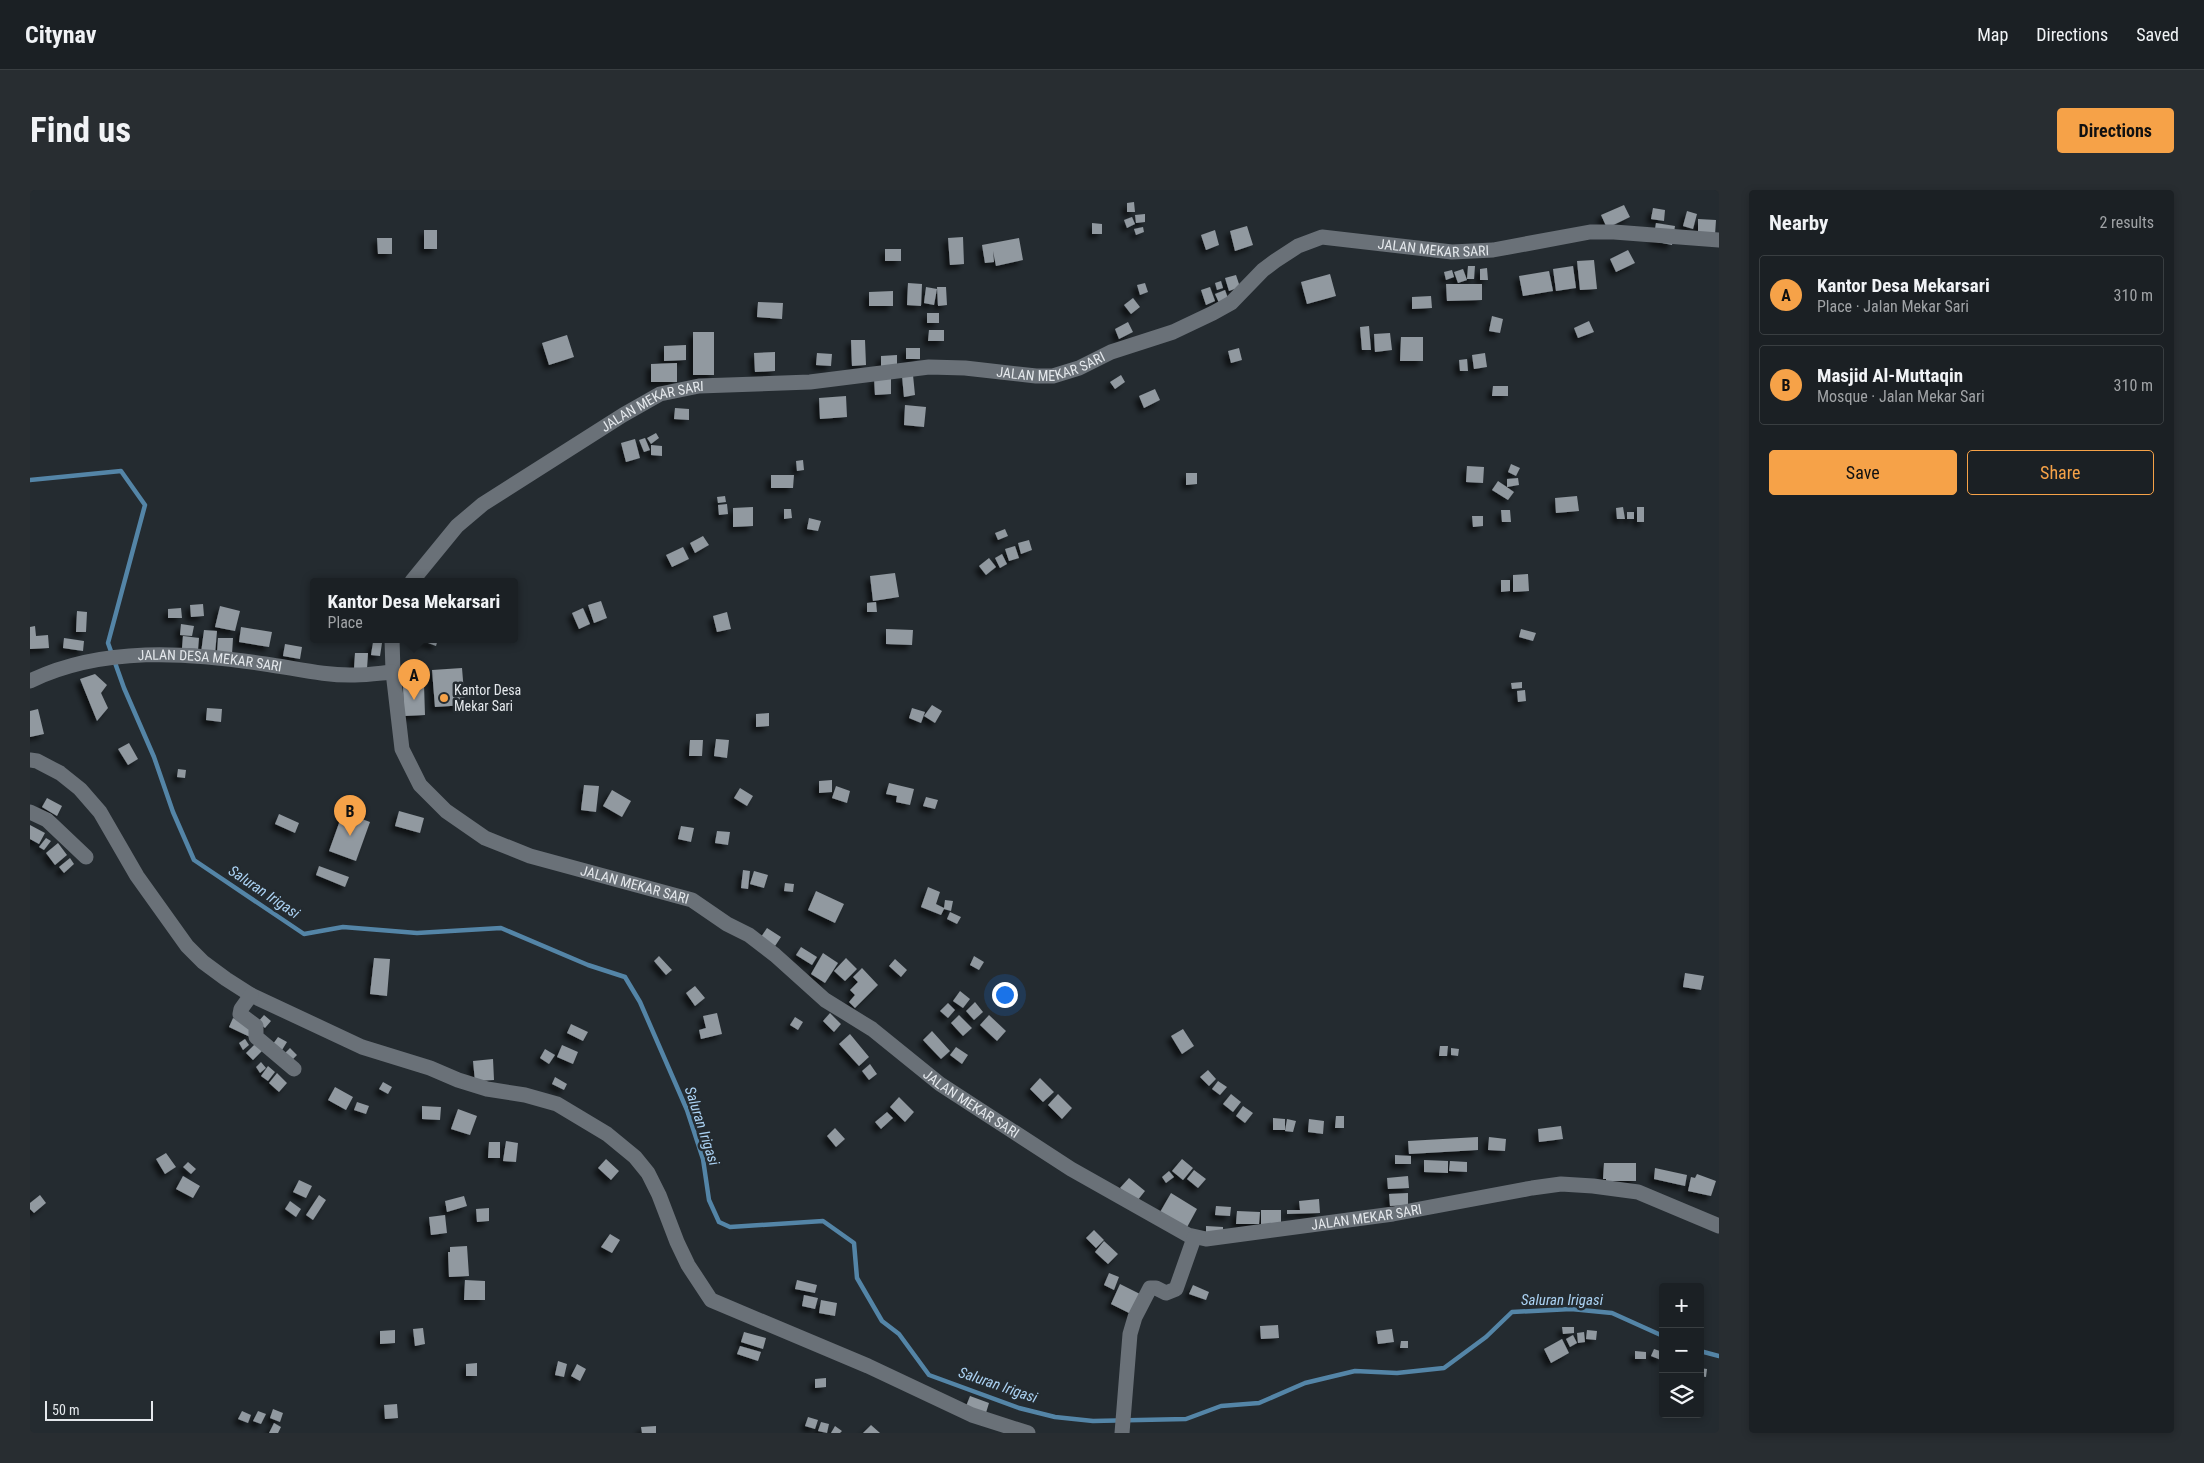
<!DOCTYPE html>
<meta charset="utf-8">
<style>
body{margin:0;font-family:"Roboto Condensed",sans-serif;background:#282d31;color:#f1f3f6}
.controls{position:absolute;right:15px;bottom:15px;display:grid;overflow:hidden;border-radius:5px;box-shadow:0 2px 8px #0003}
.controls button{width:45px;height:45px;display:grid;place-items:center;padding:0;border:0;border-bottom:1px solid #393e41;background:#1b2024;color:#f1f3f6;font:25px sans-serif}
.scale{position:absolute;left:15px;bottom:12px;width:108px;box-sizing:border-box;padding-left:5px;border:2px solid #e4e8ec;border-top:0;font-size:14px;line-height:18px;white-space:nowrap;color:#e4e8ec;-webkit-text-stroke:4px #242b30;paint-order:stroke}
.you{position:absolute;left:974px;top:804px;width:18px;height:18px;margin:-12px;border:4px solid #fff;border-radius:50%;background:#1a73e8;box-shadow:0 0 0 8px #1a73e833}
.badge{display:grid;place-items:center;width:32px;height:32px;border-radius:50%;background:#f6a248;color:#111;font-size:16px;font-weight:700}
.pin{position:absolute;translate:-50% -41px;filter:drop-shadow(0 1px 2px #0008)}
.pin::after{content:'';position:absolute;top:26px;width:18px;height:15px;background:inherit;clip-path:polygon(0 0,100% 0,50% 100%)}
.popup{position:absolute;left:280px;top:388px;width:208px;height:65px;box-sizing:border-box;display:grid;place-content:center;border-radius:5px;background:#1b2024;filter:drop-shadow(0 1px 4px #0005);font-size:16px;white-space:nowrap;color:#a0a3a6}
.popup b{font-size:19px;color:#f1f3f6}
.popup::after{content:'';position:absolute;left:50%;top:100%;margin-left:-10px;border:10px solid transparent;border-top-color:#1b2024}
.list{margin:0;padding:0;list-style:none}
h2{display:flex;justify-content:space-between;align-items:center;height:65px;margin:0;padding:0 20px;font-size:21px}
h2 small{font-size:16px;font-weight:400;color:#a0a3a6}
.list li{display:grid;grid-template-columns:32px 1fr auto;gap:15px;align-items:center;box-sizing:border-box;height:80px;margin:0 10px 10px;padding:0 10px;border:1px solid #393e41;border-radius:5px}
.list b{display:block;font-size:19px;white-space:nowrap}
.list p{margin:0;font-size:16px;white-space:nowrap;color:#a0a3a6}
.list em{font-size:16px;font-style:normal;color:#a0a3a6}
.actions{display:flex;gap:10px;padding:15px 20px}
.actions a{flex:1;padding:11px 0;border:1px solid #f6a248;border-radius:5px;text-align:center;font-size:18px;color:#f6a248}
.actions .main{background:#f6a248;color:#111}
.icon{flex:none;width:28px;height:28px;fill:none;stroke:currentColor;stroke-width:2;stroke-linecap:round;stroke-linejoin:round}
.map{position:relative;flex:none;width:1689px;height:1243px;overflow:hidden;border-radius:5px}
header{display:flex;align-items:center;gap:30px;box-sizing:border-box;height:70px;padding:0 25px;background:#1b2024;border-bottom:1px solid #393e41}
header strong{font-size:24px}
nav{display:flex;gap:28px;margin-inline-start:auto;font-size:18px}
.intro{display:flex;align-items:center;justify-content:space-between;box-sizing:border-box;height:120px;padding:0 30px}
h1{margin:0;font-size:35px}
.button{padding:12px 22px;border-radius:5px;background:#f6a248;color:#111;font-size:18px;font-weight:700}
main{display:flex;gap:30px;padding:0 30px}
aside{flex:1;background:#1b2024;border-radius:5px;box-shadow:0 2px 8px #0003}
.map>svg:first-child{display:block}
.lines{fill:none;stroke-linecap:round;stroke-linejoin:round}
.stream{stroke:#5485a7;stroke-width:4.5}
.building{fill:#9199a0;filter:url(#shadow)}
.minor{stroke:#6a7178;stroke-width:15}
.poi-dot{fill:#f6a248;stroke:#242b30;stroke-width:2}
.labels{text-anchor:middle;stroke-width:5;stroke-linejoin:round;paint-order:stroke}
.street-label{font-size:14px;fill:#e4e8ec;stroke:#242b30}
.poi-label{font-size:14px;fill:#e4e8ec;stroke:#242b30;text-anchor:start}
.water-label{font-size:15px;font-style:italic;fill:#abd2f3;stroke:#242b30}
</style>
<header>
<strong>Citynav</strong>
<nav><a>Map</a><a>Directions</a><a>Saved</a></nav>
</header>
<div class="intro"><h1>Find us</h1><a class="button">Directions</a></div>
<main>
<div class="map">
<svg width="1689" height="1243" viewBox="0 0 1689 1243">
<defs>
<filter id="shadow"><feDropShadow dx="-4.5" dy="4.5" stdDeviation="2.5" flood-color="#0009"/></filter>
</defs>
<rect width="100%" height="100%" fill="#242b30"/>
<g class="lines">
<path class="stream" d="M0 290 91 281 115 315 78 453 94 498 124 567 143 622 164 670 274 744 313 737 387 743 471 738 558 775 595 787 610 812 657 920 673 969 679 1010 689 1032 700 1037 793 1031 824 1053 827 1088 852 1131 869 1144 899 1185 989 1218 1025 1227 1063 1231 1156 1229 1191 1216 1229 1213 1275 1193 1325 1181 1367 1183 1414 1178 1456 1147 1482 1122 1541 1119 1582 1123 1633 1146
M1670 1161 1689 1166"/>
</g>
<path class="building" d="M1104 12 1105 22H1097V13Z
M1594 15 1600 27 1577 38 1571 25Z
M1623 18 1635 20 1634 31 1621 29Z
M1657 21 1667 24 1663 39 1653 36Z
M1115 24V32L1106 33 1105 25Z
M1102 27 1105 34 1097 38 1094 30Z
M1668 29 1686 30 1685 45 1668 44Z
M1062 33 1072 34V44H1062Z
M1626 33 1645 36 1642 55 1623 51Z
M1217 36 1223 55 1205 61 1200 41Z
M1113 37 1114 42 1106 45 1104 39Z
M394 40H407V59H394Z
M1185 40 1189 55 1176 60 1171 45Z
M933 47 934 74 920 75 918 48Z
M347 48H362V64H348Z
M989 48 993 70 966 76 963 61 964 72 955 73 952 55Z
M855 59H871V71H855Z
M1598 60 1605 73 1586 82 1580 69Z
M1564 70 1567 99 1550 100 1547 71Z
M1438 76H1445L1444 89H1437Z
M1543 76 1546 98 1526 101 1523 79Z
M1457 78 1458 90H1450V79Z
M1433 79 1437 90 1428 93 1424 82Z
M1422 80 1424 87 1416 90 1414 82Z
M1519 81 1523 101 1493 106 1489 86Z
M1300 84 1306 106 1277 114 1271 92Z
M1206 85 1210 97 1199 101 1195 88Z
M1191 91 1193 98 1187 100 1185 93Z
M878 93 892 94 891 116 877 115Z
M1115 93 1118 102 1110 105 1107 95Z
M1416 94H1452V110L1417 111Z
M896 97 907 99 904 115 894 113Z
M907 97H916L917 115 908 116Z
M1180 97 1185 111 1176 115 1171 100Z
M1195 100 1199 111 1190 115 1185 104Z
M863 101V116H839V102Z
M1401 106 1402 118 1382 119V107Z
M1103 108 1110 117 1101 124 1094 115Z
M728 112 753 113 752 129 727 127Z
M897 123H909V133H897Z
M1462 126 1473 129 1470 143 1459 141Z
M1559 131 1564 142 1548 148 1544 138Z
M1098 132 1103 142 1089 149 1085 139Z
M1339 136 1341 160H1332L1330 137Z
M899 140H914V151H898Z
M663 142H684V185H663Z
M1360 143 1362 160 1345 162 1344 144Z
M537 145 544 167 519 175 512 153Z
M1371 147H1393V171H1370Z
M821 150H835L836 175 822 176Z
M656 155V170L634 171V156Z
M876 158H890V169H876Z
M1209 158 1212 170 1201 173 1198 161Z
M745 162V181L725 182 724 163Z
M787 163 802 164 801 176 786 175Z
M1455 163 1457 177 1444 179 1442 165Z
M867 165V176L851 177V166Z
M1437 169 1438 181H1430L1429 170Z
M647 173V192H621V174Z
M883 185 885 205 874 207 872 186Z
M1091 185 1095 192 1085 199 1080 192Z
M844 188H861V204L845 205Z
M1463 196H1478V206H1462Z
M1125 199 1130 210 1114 218 1109 206Z
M816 206 817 227 790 229 789 208Z
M875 215 896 217 894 237 874 235Z
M645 218 659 219V230L644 229Z
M626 243 629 248 621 254 617 248Z
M615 248 620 260 614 262 609 250Z
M605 249 610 268 596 272 591 253Z
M621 255 632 256V266L621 265Z
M773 270 774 280 767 281 766 271Z
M1481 274 1490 278 1486 286 1478 282Z
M1437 276 1454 277 1453 293 1436 292Z
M1156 283H1167V294L1156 295Z
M741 285H764L763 298H741Z
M1488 288 1489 295 1477 297V289Z
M1468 291 1484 302 1478 310 1462 300Z
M695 306 696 312 688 313 687 307Z
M1547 306 1549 321 1526 323 1525 308Z
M697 314 698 324 689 325 688 315Z
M723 317V336L703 337V318Z
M1593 317 1595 329H1587L1586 318Z
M1607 317H1614V332H1607Z
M754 319H761L762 328 754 329Z
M1471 320H1480L1481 332H1472Z
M1597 322H1604V329H1597Z
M1442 326H1453V336L1443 337Z
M779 328 791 331 788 341 777 339Z
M975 339 978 346 968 350 965 343Z
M673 346 679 355 665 363 660 353Z
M999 350 1002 360 991 364 988 353Z
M985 356 989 368 979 371 975 359Z
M653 357 659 369 642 377 636 365Z
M972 364 977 374 970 378 965 368Z
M959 368 966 377 956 385 949 376Z
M865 383 869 407 843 411 840 386Z
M1498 384 1499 401 1483 402V385Z
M1471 390H1480V401L1471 402Z
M571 411 577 428 564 433 558 415Z
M846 412 847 422H837V413Z
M173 414 174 426 161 427 160 415Z
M190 416 210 421 205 441 185 437Z
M151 418 152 428H138V419Z
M553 418 560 434 549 439 542 423Z
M47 421 57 422 56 442H46Z
M697 422 701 439 687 442 683 426Z
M151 434 164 436 162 446 150 445Z
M5 436 6 446 18 445 19 458 0 459V437Z
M211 437 242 442 239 457 209 452Z
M856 439 883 440 882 455 856 454Z
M1491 439 1506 443 1503 451 1489 447Z
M174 440 187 441 185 464 171 463Z
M153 446 169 448 168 459 152 458Z
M34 448 54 451 53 461 33 458Z
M188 448H203L202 464 187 463Z
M393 449H408L406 456 393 451Z
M343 452 352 453 350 466 341 465Z
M255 454 272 457 270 469 253 466Z
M325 463H338L337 479H324Z
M432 478 435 515 405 517 402 480Z
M65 484 77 495 71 503 78 518 67 531 50 489Z
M1492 492V498L1482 499 1481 493Z
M373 495H394L395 525 374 526Z
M1495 500 1496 511 1488 512 1487 501Z
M902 515 912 521 905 533 894 526Z
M177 518 192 519 191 532 176 530Z
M882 518 895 522 891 533 879 528Z
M8 519 14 544 0 547V521Z
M739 523V536L726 537V524Z
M686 549 699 550 697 568 684 566Z
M660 550H673L672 566H659Z
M99 553 108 569 98 575 88 559Z
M148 579 156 580 155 588 147 587Z
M802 590V602L789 603V591Z
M859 593 884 599 880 615 866 612 867 606 856 604Z
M554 595 569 596 566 622 551 620Z
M806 596 820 601 817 613 802 608Z
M710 598 723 606 717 616 704 608Z
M582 600 601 611 592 627 573 616Z
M896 607 908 610 905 619 893 616Z
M17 608 32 616 27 626 12 617Z
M369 621 394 628 390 643 365 636Z
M313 622 340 632 326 671 299 661Z
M249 624 269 633 265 643 245 634Z
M0 635 15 643 9 654 0 649Z
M651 636 664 638 661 652 648 649Z
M687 641 700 642 698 655 685 653Z
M16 648 21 651 14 660 9 657Z
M28 653 37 665 25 675 16 663Z
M40 668 44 674 34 683 29 677Z
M289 676 319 687 315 697 286 685Z
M713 680 720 681 718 699 711 698Z
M724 681 738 685 734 698 720 694Z
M755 693 764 694 763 702 754 701Z
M898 697 910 702 906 714 914 718 915 710 923 711 921 721 914 719 911 725 891 717Z
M786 701 814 714 805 733 778 720Z
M920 722 931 727 927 734 917 729Z
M737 738 751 747 745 756 731 747Z
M771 757 787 767 782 775 766 765Z
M793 763 808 773 795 793 781 784Z
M629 766 642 780 636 785 624 771Z
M944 766 954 772 949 780 940 775Z
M344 768 360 769 357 806 340 804Z
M816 768 827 779 815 791 804 781Z
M865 769 877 780 871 787 859 776Z
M832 778 848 795 825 818 819 812 825 805 820 800 828 792 823 787Z
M1655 783 1674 786 1671 800 1653 797Z
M665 796 675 808 665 816 656 803Z
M930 801 940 809 933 818 923 811Z
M945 812 953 822 944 830 936 821Z
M918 813 925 820 918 828 910 821Z
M687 823 692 844 671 849 669 840 676 838 673 826Z
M800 823 811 834 804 842 793 831Z
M234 825 241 831 235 838 228 832Z
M929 825 942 838 933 846 921 833Z
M959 825 976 841 967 851 950 835Z
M765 827 773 832 768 840 760 835Z
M203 828 224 837 220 847 199 837Z
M541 834 558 842 553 851 537 843Z
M1153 839 1164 856 1152 864 1141 846Z
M902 841 920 861 911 869 893 850Z
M820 844 839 867 829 876 809 854Z
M248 847 257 852 252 860 243 854Z
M215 849 219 855 213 860 209 853Z
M225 854 232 861 223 870 216 863Z
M532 855 548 862 543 874 527 867Z
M1410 856H1418L1417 866H1409Z
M926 857 938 865 932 874 920 865Z
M260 858 267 865 261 871 254 864Z
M1421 858 1429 859 1428 866 1421 865Z
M515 859 525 865 519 874 510 868Z
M463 869 464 890 445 891 443 871Z
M231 872 236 878 230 883 226 877Z
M840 874 847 884 839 890 832 881Z
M238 876 245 882 238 891 231 886Z
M1178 880 1186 889 1179 896 1170 887Z
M247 883 257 893 249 902 239 893Z
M525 887 537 894 534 900 522 894Z
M1010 888 1024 902 1013 912 1000 899Z
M1188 891 1197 897 1190 905 1182 899Z
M353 892 362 897 358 904 349 899Z
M305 897 323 907 316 920 298 910Z
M1028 904 1042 918 1032 929 1018 915Z
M1201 904 1211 912 1203 922 1193 914Z
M869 907 884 922 875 932 860 917Z
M327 912 339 916 336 924 324 920Z
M392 916 411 917 410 930 392 929Z
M1213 916 1223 923 1215 933 1206 926Z
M428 919 447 926 440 945 421 939Z
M857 922 863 928 851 939 845 932Z
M1306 926H1314V938H1305Z
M1243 928 1255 929V940H1243Z
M1257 929 1266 931 1263 942 1255 941Z
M1279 929 1294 931 1293 944 1278 942Z
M1531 936 1533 949 1509 952 1508 939Z
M805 938 815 949 806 957 797 946Z
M1448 947V960L1379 964 1378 951Z
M1459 947 1476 949 1475 961 1458 960Z
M476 951 488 953 486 972 473 971Z
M459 952H470V968H458Z
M136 963 146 977 135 984 126 969Z
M1365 965 1381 966V974H1365Z
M576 969 589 981 581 990 568 978Z
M1152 969 1163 978 1153 990 1142 981Z
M1394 970 1418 971V983L1394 982Z
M1420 971 1437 972V982L1419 981Z
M158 972 166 979 161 984 153 977Z
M1574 973H1606V991H1576V989H1573Z
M1625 978 1657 985 1655 996 1624 989Z
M1164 980 1176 989 1168 998 1157 989Z
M1139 981 1144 987 1136 993 1132 987Z
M1667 984 1686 991 1681 1006 1658 1001 1661 987 1665 988Z
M153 986 170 996 163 1008 146 999Z
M1378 986 1379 998 1358 999 1357 988Z
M1099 988 1115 1001 1107 1011 1090 998Z
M269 990 282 996 276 1008 263 1002Z
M1141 1003 1167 1019 1156 1039 1129 1024Z
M1378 1003V1015L1360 1016 1359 1004Z
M10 1005 16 1013 4 1023 0 1019V1013Z
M289 1005 296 1010 283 1030 276 1025Z
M434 1006 437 1016 417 1022 415 1011Z
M1289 1009 1290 1023 1257 1024V1020H1270L1269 1011Z
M260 1011 271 1019 266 1027 255 1019Z
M1186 1016 1201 1017 1200 1026 1185 1025Z
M459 1018V1031L447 1032 446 1019Z
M1231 1020H1251V1035H1231Z
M1207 1021 1230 1022 1229 1034H1206Z
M415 1025 417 1043 401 1045 399 1027Z
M1176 1036 1193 1037V1043L1176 1042Z
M1064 1040 1074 1050 1066 1058 1056 1048Z
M580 1044 590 1050 582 1063 571 1057Z
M1074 1051 1088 1064 1078 1074 1065 1062Z
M437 1056 439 1086 419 1087 418 1062H420V1057Z
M1079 1083 1089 1087 1084 1100 1074 1095Z
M435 1090 455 1091V1110H434Z
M767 1090 787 1095 785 1103 765 1099Z
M1090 1094 1112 1105 1103 1125 1081 1114Z
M1163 1095 1179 1102 1176 1110 1159 1104Z
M774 1105 788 1108 785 1119 772 1116Z
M791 1110 807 1113 805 1126 789 1123Z
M1248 1135 1249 1148 1231 1149 1230 1136Z
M1532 1137H1544V1143L1533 1144Z
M393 1138 395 1154 385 1156 383 1139Z
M1362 1139 1364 1152 1348 1154 1346 1141Z
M365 1140V1153L350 1154V1141Z
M1557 1140 1567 1141 1566 1150 1556 1149Z
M714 1142 736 1148 733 1159 711 1152Z
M1554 1142 1555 1152 1548 1153 1547 1143Z
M1543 1145 1547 1153 1540 1157 1536 1149Z
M1532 1149 1539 1163 1521 1173 1514 1159Z
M1371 1151H1378V1158H1370Z
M710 1156 731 1162 728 1171 707 1164Z
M1624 1159 1633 1162 1631 1170 1621 1166Z
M1605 1161 1616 1162V1169H1605Z
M528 1171 537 1174 534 1187 525 1185Z
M447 1173V1186H436V1174Z
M547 1174 556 1179 550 1191 541 1186Z
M1670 1178 1677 1179 1676 1187 1670 1186Z
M796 1188V1197L785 1198V1189Z
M940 1206 959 1213 955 1226 935 1219Z
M367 1214 368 1228 355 1229 354 1215Z
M243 1219 253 1223 250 1232 240 1228Z
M212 1221 221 1225 218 1233 208 1229Z
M228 1221 236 1224 231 1234 223 1231Z
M778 1227 788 1230 785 1239 775 1236Z
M791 1232 799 1234 797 1243 788 1241Z
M244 1233 251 1237 248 1243H239Z
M841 1235 850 1243H833Z
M626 1236V1243H612L611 1237Z
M805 1236 812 1241 810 1243H801Z"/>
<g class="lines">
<g class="minor">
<path id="s1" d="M382 391 427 336 453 314 593 225 630 204 669 196 780 192 899 177 935 178 1006 186H1023L1049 178 1081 162 1143 142 1183 123 1201 113 1233 80 1245 71 1268 56 1292 47 1422 62 1463 60 1560 42H1584L1689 50"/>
<path id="s2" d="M362 449 363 482 372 559 390 595 416 621 455 648 500 666 662 710 697 734 719 745 745 765 795 810 842 839 910 894 1041 979 1158 1045 1176 1049 1363 1024 1502 998 1531 994 1563 996 1608 1002 1689 1036"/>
<path id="s3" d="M0 491C72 456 158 462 235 474 264 478 295 486 325 485 338 485 351 483 363 482"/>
<path d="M0 570 7 571 30 583 50 599 70 622 107 686 157 756 173 772 196 789 221 805 332 857 400 878 428 890 457 899 495 905 527 914 577 944 605 967 618 983 629 1005 647 1052 658 1075 681 1110 838 1176 942 1225 998 1243"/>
<path d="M0 622 17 630 56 667"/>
<path d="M221 805 211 819 210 824 226 836V847L264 879"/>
<path d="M1092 1243 1100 1144 1105 1127 1120 1098H1126L1136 1103 1146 1099 1164 1048"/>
</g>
</g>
<circle class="poi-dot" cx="414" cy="508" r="5"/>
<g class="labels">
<g class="street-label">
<text dy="5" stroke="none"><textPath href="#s1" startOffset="1128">JALAN MEKAR SARI</textPath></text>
<text dy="5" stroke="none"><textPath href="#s1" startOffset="708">JALAN MEKAR SARI</textPath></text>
<text dy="5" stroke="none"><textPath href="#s1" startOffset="302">JALAN MEKAR SARI</textPath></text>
<text dy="5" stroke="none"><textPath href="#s3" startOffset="184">JALAN DESA MEKAR SARI</textPath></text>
<text dy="5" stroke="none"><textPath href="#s2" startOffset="392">JALAN MEKAR SARI</textPath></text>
<text dy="5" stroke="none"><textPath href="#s2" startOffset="798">JALAN MEKAR SARI</textPath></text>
<text dy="5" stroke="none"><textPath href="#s2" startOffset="1232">JALAN MEKAR SARI</textPath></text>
</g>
<g class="poi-label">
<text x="424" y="505">Kantor Desa<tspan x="424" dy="16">Mekar Sari</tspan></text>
</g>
<g class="water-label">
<text transform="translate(234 702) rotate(34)" y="5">Saluran Irigasi</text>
<text transform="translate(672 936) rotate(72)" y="5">Saluran Irigasi</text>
<text x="1532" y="1115">Saluran Irigasi</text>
<text transform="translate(968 1195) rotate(19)" y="5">Saluran Irigasi</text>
</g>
</g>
</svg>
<div class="controls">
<button>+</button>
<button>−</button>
<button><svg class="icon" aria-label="layers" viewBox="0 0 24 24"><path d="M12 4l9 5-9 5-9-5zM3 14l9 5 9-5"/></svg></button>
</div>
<div class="scale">50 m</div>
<div class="you"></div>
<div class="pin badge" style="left:384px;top:510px">A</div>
<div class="popup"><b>Kantor Desa Mekarsari</b>Place</div>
<div class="pin badge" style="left:320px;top:646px">B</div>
</div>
<aside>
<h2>Nearby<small>2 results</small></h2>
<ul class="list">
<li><span class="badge">A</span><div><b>Kantor Desa Mekarsari</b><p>Place · Jalan Mekar Sari</p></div><em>310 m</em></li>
<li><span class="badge">B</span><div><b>Masjid Al-Muttaqin</b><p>Mosque · Jalan Mekar Sari</p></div><em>310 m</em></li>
</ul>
<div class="actions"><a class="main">Save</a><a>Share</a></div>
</aside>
</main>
